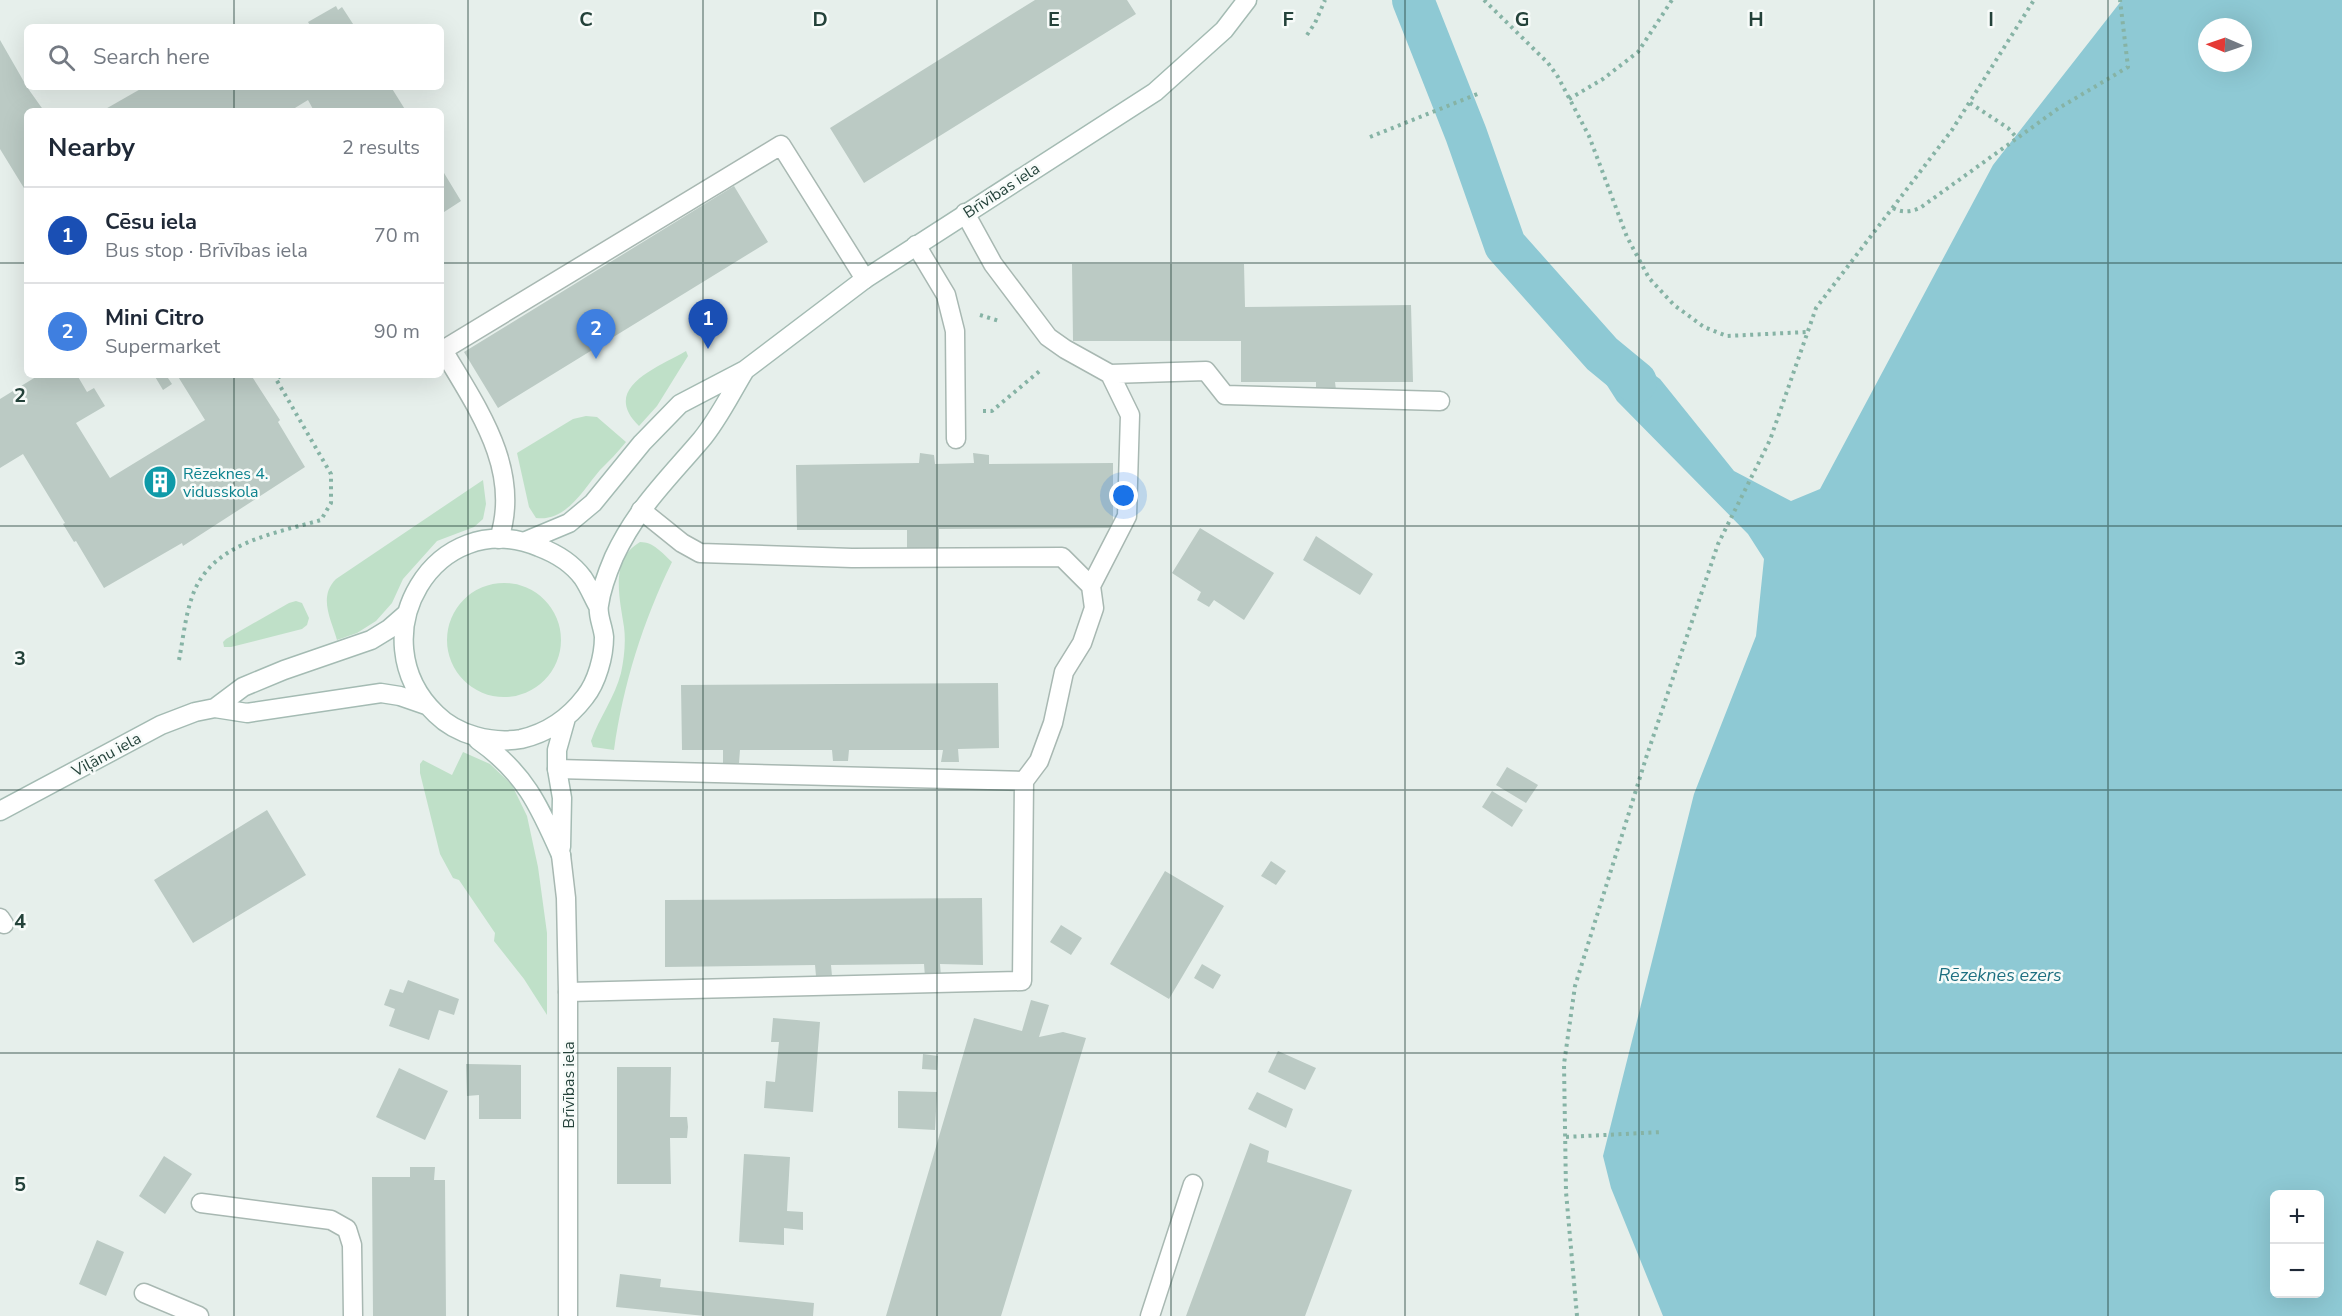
<!DOCTYPE html>
<meta charset="utf-8">
<style>
body{margin:0;font-family:"Nunito Sans",sans-serif;background:#f6f6f7;color:#1f2937}
.controls{position:absolute;right:18px;bottom:18px;display:grid;overflow:hidden;border-radius:9px;box-shadow:0 6px 24px #0002}
.controls button{width:54px;height:54px;display:grid;place-items:center;padding:0;border:0;border-bottom:2px solid #e0e1e3;background:#fff;color:#1f2937;font:30px sans-serif}
.compass{position:absolute;left:2198px;top:18px;width:54px;height:54px;border-radius:50%;background:#fff;box-shadow:0 6px 24px #0002;rotate:272deg}
.you{position:absolute;left:1124px;top:496px;width:21px;height:21px;margin:-15px;border:4px solid #fff;border-radius:50%;background:#1a73e8;box-shadow:0 0 0 9px #1a73e833}
.badge{display:grid;place-items:center;width:39px;height:39px;border-radius:50%;background:#7c3aed;color:#fff;font-size:20px;font-weight:700}
.pin{position:absolute;translate:-50% -50px;filter:drop-shadow(0 2px 3px #0008)}
.pin::after{content:'';position:absolute;top:32px;width:21px;height:18px;background:inherit;clip-path:polygon(0 0,100% 0,50% 100%)}
.list{margin:0;padding:0;list-style:none}
h2{display:flex;justify-content:space-between;align-items:center;height:78px;margin:0;padding:0 24px;font-size:26px}
h2 small{font-size:20px;font-weight:400;color:#747a83}
.list li{display:grid;grid-template-columns:39px 1fr auto;gap:18px;align-items:center;box-sizing:border-box;height:96px;padding:0 24px;border-top:2px solid #e0e1e3}
.list b{display:block;font-size:22px;white-space:nowrap}
.list p{margin:0;font-size:20px;white-space:nowrap;color:#747a83}
.list em{font-size:20px;font-style:normal;color:#747a83}
.icon{flex:none;width:33px;height:33px;fill:none;stroke:currentColor;stroke-width:2;stroke-linecap:round;stroke-linejoin:round}
.map{position:relative;flex:none;width:2342px;height:1316px;overflow:hidden}
.search{position:absolute;background:#fff;box-shadow:0 6px 24px #0002;left:24px;top:24px;width:420px;height:66px;display:flex;align-items:center;gap:15px;box-sizing:border-box;padding:0 21px;border-radius:9px;color:#747a83;font-size:22px}
.panel{position:absolute;background:#fff;box-shadow:0 6px 24px #0002;left:24px;top:108px;width:420px;height:270px;border-radius:9px}
.map>svg:first-child{display:block}
.green{fill:#bfe0c8}
.water{fill:#8ec9d4;fill-rule:evenodd}
.lines{fill:none;stroke-linecap:round;stroke-linejoin:round}
.canal{stroke:#8ec9d4;stroke-width:42}
.building{fill:#bbcac4}
.lane-casing{stroke:#a8b8b2;stroke-width:21}
.street-casing{stroke:#a8b8b2;stroke-width:21}
.secondary-casing{stroke:#a4bbb3;stroke-width:21}
.path{stroke:#86b3a5;stroke-width:4;stroke-dasharray:3 4.5;stroke-linecap:butt}
.lane{stroke:#fff;stroke-width:18}
.street{stroke:#fff;stroke-width:18}
.secondary{stroke:#fff;stroke-width:18}
.grid{fill:none;stroke:#24423a;stroke-width:1.5;stroke-opacity:0.55}
.labels{text-anchor:middle;stroke-width:5;stroke-linejoin:round;paint-order:stroke}
.street-label{font-size:16px;fill:#24423a;stroke:#f7fbf9}
.culture-label{font-size:16px;fill:#0d838f;stroke:#f7fbf9;text-anchor:start}
.water-label{font-size:18px;font-style:italic;fill:#1c6f80;stroke:#f7fbf9}
.grid-label{font-size:20px;text-anchor:middle;font-weight:bold;fill:#24423a;stroke:#f7fbf9;stroke-width:5;stroke-linejoin:round;paint-order:stroke}
</style>
<div class="map">
<svg width="2342" height="1316" viewBox="0 0 2342 1316">
<rect width="100%" height="100%" fill="#e6efeb"/>
<path class="green" d="M686 351 688 356 657 406 639 426C600 388 657 368 686 351Z
M586 416 597 417 626 442C618 452 609 461 600 470 583 490 566 522 536 518L529 507 517 453 573 419Z
M483 480 486 504 483 519 474 527 437 541 403 579 392 603 376 621 357 633 337 640C331 619 318 597 336 579Z
M640 542C654 542 662 553 672 562 643 621 623 685 614 750L593 747 591 741C599 718 615 697 621 673 624 659 626 642 624 627 620 599 609 560 640 542Z
M447 640a57 57 0 1 1 114 0a57 57 0 1 1-114 0Z
M296 601 302 603 309 618 307 625 302 629 231 647H224L223 642 226 639 289 603Z
M463 752 490 764 512 785 527 816 538 867 547 933V1015L524 979 494 941 495 933 459 880 453 878 440 854 420 773V764L423 760 452 775Z"/>
<path class="water" d="M2122 0H2342V1316H1663L1611 1188 1603 1156 1694 794 1756 636 1764 559 1748 534 1617 401 1587 354 1600 336 1660 379 1734 471 1791 501 1820 489 1993 165ZM2207 27H2243V63H2207ZM2274 1194H2320V1294H2274Z"/>
<g class="lines">
<path class="canal" d="M1413 0 1466 134 1505 245 1602 354 1636 382"/>
</g>
<path class="building" d="M1035 0H1127L1136 14 864 183 830 128Z
M336 6 338 10 342 7 355 27H311L308 22Z
M0 40 27 87 44 111H27V193L0 149Z
M144 87H391L406 111H314L308 100 290 111H102Z
M441 168 461 201 441 214Z
M734 186 768 242 498 408 464 352Z
M1072 264H1244L1245 307 1411 305 1413 382H1335L1336 390H1316V382H1241V341H1073Z
M39 375H77L87 392 94 388 105 406 76 423 110 478 205 420 177 375H251L280 420 278 422 305 467 183 546 182 543 104 588 76 541 74 542 63 524 65 523 23 454 0 468V399Z
M154 375H166L172 384 163 390Z
M920 453 934 455 935 464 974 463 973 453 989 455V464L1113 463V528L939 529V550H907V530H797L796 465 919 463Z
M1200 528 1274 573 1244 620 1214 600 1209 607 1197 600 1201 592 1172 573Z
M1316 536 1373 574 1360 595 1303 560Z
M998 683 999 748 958 749 959 762H941L943 750H849L848 761H833L832 750H740L739 763H723V750H682L681 685Z
M1507 767 1538 785 1526 803 1496 785Z
M1492 791 1523 810 1512 827 1482 807Z
M267 810 306 875 193 943 154 880Z
M1271 861 1286 871 1276 885 1261 876Z
M1165 871 1224 906 1169 999 1110 964Z
M982 898 983 965 940 964 941 977H925L924 964 831 965 832 976H816L815 965 665 967V900Z
M1061 925 1082 938 1071 955 1050 942Z
M1202 964 1221 975 1213 989 1194 978Z
M408 980 459 999 454 1015 439 1010 429 1040 389 1026 395 1009 384 1005 390 989 403 993Z
M1031 1000 1049 1005 1039 1037 1063 1032 1086 1038 1001 1316H886L974 1018 1022 1031Z
M773 1018 820 1022 813 1112 764 1108 766 1081 775 1082 779 1042H771Z
M1278 1051 1316 1068 1305 1090 1268 1072Z
M923 1054 938 1056 937 1070 922 1069Z
M466 1064 521 1065V1119H479V1095L467 1096Z
M617 1067H671L670 1117H687L688 1127 687 1138H670L671 1184H617Z
M399 1068 448 1091 425 1140 376 1117Z
M898 1091 937 1092 935 1130 898 1128Z
M1257 1092 1293 1109 1286 1128 1248 1109Z
M1250 1143 1269 1151 1267 1162 1352 1190 1305 1316H1186Z
M744 1154 790 1157 787 1211 803 1212V1230L784 1228V1245L739 1242Z
M164 1156 192 1174 165 1214 139 1196Z
M410 1167H435L434 1180H445L446 1316H373L372 1177H410Z
M97 1240 124 1252 106 1296 79 1284Z
M620 1274 661 1279 660 1287 814 1303 813 1316H705L616 1307Z"/>
<g class="lines">
<g class="lane-casing">
<path id="lane" d="M965 213 993 264 1048 337 1065 349 1110 374 1130 415 1127 516 1091 586
M916 245 946 295 955 331 956 439
M1110 374 1206 371 1225 395 1440 401
M641 510 682 543 700 553 852 558 1062 557 1091 586 1094 608 1082 643 1064 672 1053 723 1039 761 1024 781
M499 539C522 469 477 408 443 350L781 145 865 279
M557 769 1024 781 1022 981 568 992
M0 918 4 924
M201 1203 331 1220 347 1229 352 1245 353 1316
M144 1293 199 1316
M1150 1316 1193 1184"/>
</g>
<g class="street-casing">
<path id="street" d="M561 855 566 898 568 992V1316"/>
</g>
<g class="secondary-casing">
<path id="secondary" d="M526 541 569 523 593 503 642 443 680 404 745 370 865 279 1155 92 1224 30 1247 0
M598 606C593 597 589 587 583 578 572 563 555 553 539 547 435 504 357 638 436 714 457 735 492 744 521 739 547 733 569 718 585 697 597 682 604 656 604 637 603 626 597 615 599 605 601 590 608 571 614 557 637 508 667 480 701 440 718 420 731 393 745 370
M215 708 243 687 284 670 371 640 389 629 405 615
M478 740C524 772 539 805 561 855
M0 811 161 725 195 712 215 708 247 713 381 693 400 696 426 705
M561 847 562 798 557 769V750L566 718"/>
</g>
<path class="path" d="M1484 0 1548 63 1558 77 1589 136 1627 237 1649 278 1674 305 1704 327 1727 336 1807 332
M1307 35 1315 23 1325 0
M1569 99 1603 79 1638 52 1672 0
M1970 103 2008 128 2017 138
M1370 137 1480 93
M1893 208C1902 213 1911 212 1920 208L2059 108 2128 67 2120 0
M980 315 999 321
M983 411H992L1042 369
M179 660C183 640 185 617 192 597 210 543 273 534 321 520L331 503V474L276 379 282 375
M1566 1137 1662 1132
M1577 1316 1566 1192 1564 1064 1575 986 1646 758 1718 544 1770 440 1816 308 1952 130 2034 0"/>
<use href="#lane" class="lane"/>
<use href="#street" class="street"/>
<use href="#secondary" class="secondary"/>
</g>
<path class="grid" d="M234 0V27M468 0V1316M703 0V1316M937 0V1316M1171 0V1316M1405 0V1316M1639 0V1316M1874 0V1316M2108 0V1316M234 87V111M0 263H27M441 263H2342M234 375V1316M0 526H2342M0 790H2342M0 1053H2342"/>
<defs>
<g id="building-disc" transform="scale(1.725)"><circle r="9.5" fill="#0f9aa8" stroke="#f7fbf9"/><path d="M-4-6H4V6H1V3H-1V6H-4ZM-2.5-4.3h1.7v1.8h-1.7ZM.8-4.3h1.7v1.8H.8ZM-2.5-1h1.7V.8h-1.7ZM.8-1h1.7V.8H.8Z" fill="#fff"/></g>
</defs>
<g fill-rule="evenodd">
<use href="#building-disc" x="160" y="482"/>
</g>
<g class="labels">
<g class="street-label">
<text transform="translate(1001 190) rotate(-33)" y="6">Brīvības iela</text>
<text transform="translate(106 754) rotate(-28)" y="6">Viļānu iela</text>
<text transform="translate(568 1085) rotate(-90)" y="6">Brīvības iela</text>
</g>
<g class="culture-label">
<text x="183" y="479">Rēzeknes 4.<tspan x="183" dy="18">vidusskola</tspan></text>
</g>
<g class="water-label">
<text x="2000" y="981">Rēzeknes ezers</text>
</g>
</g>
<g class="grid-label">
<text x="586" y="26">C</text>
<text x="820" y="26">D</text>
<text x="1054" y="26">E</text>
<text x="1288" y="26">F</text>
<text x="1522" y="26">G</text>
<text x="1756" y="26">H</text>
<text x="1991" y="26">I</text>
<text x="20" y="402">2</text>
<text x="20" y="665">3</text>
<text x="20" y="928">4</text>
<text x="20" y="1191">5</text>
</g>
</svg>
<div class="controls">
<button>+</button>
<button>−</button>
</div>
<svg class="compass" viewBox="-18 -18 36 36"><path d="M0-13l5 13h-10z" fill="#e53935"/><path d="M0 13l5-13h-10z" fill="#747a83"/></svg>
<div class="you"></div>
<div class="pin badge" style="left:708px;top:349px;background:#1a4fb4">1</div>
<div class="pin badge" style="left:596px;top:359px;background:#3f7fe0">2</div>
<div class="search"><svg class="icon" aria-label="search" viewBox="0 0 24 24"><circle cx="10" cy="10" r="6"/><path d="M15 15l6 6"/></svg>Search here</div>
<section class="panel">
<h2>Nearby<small>2 results</small></h2>
<ul class="list">
<li><span class="badge" style="background:#1a4fb4">1</span><div><b>Cēsu iela</b><p>Bus stop · Brīvības iela</p></div><em>70 m</em></li>
<li><span class="badge" style="background:#3f7fe0">2</span><div><b>Mini Citro</b><p>Supermarket</p></div><em>90 m</em></li>
</ul>
</section>
</div>
